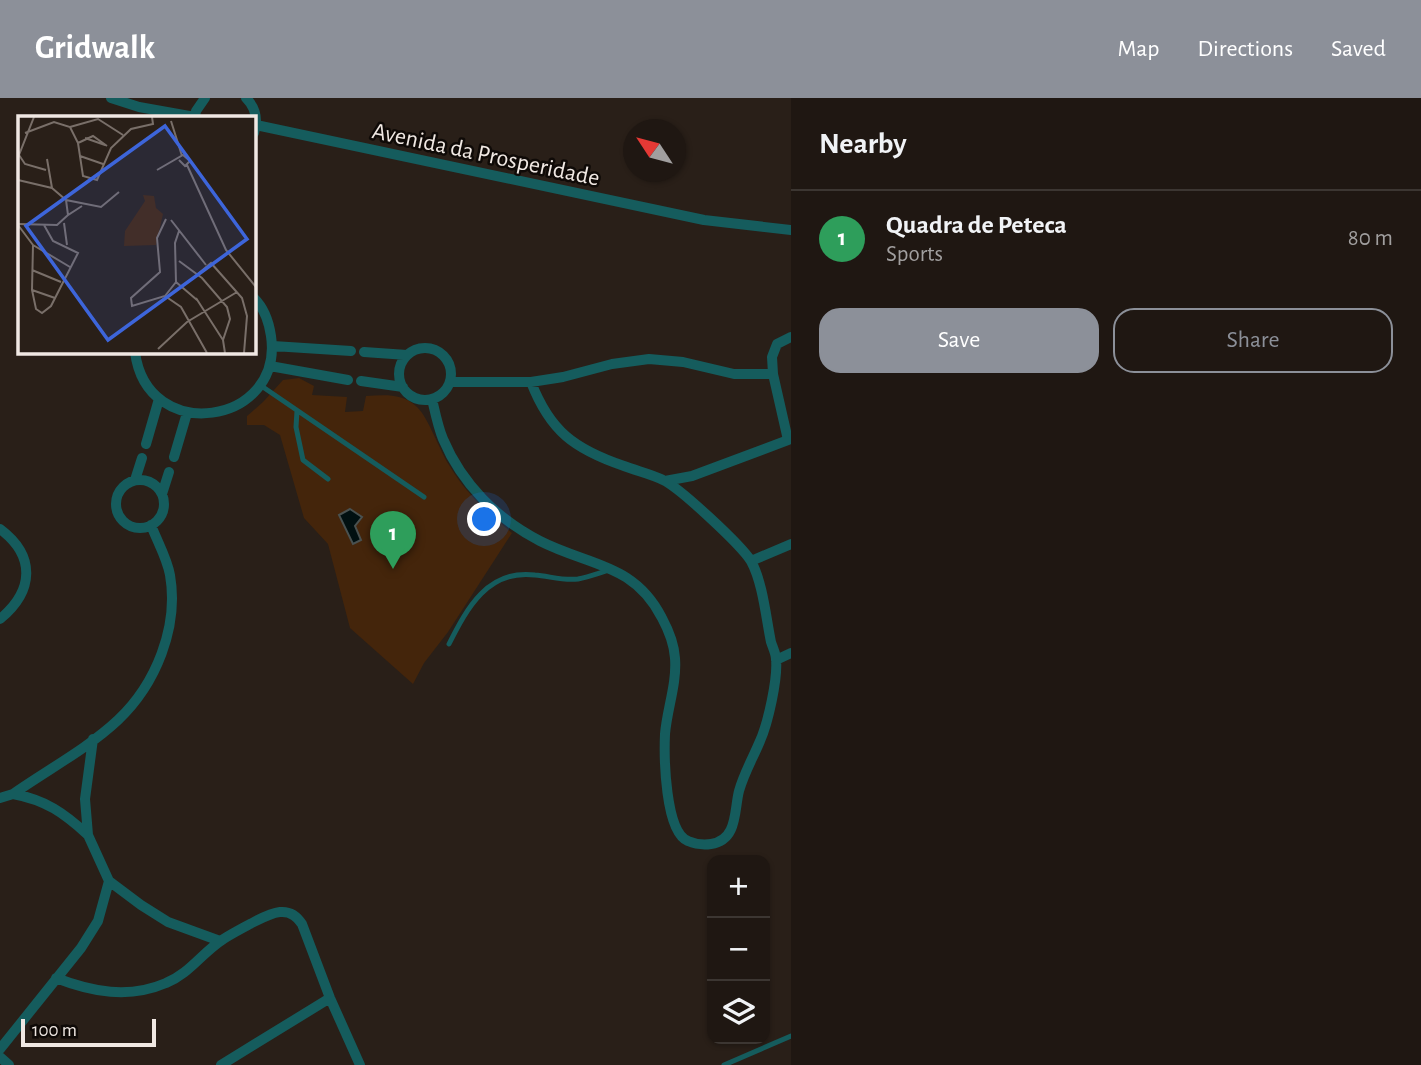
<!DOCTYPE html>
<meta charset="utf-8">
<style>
body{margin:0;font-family:"Alegreya Sans",sans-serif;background:#2c2420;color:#f1f3f6}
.controls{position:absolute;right:21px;bottom:21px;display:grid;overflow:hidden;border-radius:14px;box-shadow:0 2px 5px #0004}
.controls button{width:63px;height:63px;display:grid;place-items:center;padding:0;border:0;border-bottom:2px solid #3c3632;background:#1f1712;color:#f1f3f6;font:35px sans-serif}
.compass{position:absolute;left:623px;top:21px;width:63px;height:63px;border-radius:50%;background:#1f1712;box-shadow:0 2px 5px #0004;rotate:306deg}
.scale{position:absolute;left:21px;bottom:18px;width:135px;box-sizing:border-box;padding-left:7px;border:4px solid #f0e8e3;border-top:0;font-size:19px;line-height:24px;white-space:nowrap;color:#f0e8e3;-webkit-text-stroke:5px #0f0a07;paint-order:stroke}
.you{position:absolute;left:485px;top:422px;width:24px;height:24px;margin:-18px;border:5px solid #fff;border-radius:50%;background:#1a73e8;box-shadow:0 0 0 10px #1a73e833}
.badge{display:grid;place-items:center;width:46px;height:46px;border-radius:50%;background:#8c9099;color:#fff;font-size:23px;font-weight:700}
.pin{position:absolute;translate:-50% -58px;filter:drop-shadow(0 2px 4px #0008)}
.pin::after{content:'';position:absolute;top:37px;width:24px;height:21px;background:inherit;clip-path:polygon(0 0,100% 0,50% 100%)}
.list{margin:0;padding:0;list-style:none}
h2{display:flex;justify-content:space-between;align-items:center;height:91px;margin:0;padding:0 28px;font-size:30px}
h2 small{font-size:23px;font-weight:400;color:#a19f9f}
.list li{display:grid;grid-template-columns:46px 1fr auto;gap:21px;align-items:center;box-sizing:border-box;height:98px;padding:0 28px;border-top:2px solid #3c3632}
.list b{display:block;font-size:26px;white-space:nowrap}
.list p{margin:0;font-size:23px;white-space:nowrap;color:#a19f9f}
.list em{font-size:23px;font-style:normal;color:#a19f9f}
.actions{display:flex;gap:14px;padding:21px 28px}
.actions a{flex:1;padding:16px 0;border:2px solid #8c9099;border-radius:21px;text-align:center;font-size:24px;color:#8c9099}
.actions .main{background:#8c9099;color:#fff}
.icon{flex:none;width:38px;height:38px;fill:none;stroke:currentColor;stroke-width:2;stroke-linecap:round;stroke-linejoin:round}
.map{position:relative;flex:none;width:791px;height:967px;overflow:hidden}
header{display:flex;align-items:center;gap:42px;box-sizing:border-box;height:98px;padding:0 35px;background:#8c9099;color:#fff}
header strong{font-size:33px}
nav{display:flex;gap:38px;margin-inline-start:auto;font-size:24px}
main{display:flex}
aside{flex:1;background:#1f1712}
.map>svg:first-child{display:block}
.green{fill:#44250b}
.water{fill:#011011;stroke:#495150;stroke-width:2}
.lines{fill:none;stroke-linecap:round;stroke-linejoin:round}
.lane{stroke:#155c5d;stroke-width:5}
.street{stroke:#155c5d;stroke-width:10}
.labels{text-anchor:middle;stroke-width:5;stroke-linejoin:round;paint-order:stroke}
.street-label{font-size:24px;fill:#f0e8e3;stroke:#0f0a07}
.inset-road{fill:none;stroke:#796f69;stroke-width:2}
.view{fill:#3d65da;fill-opacity:0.15;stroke:#3d65da;stroke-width:3.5}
.inset-edge{fill:none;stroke:#f0e8e3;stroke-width:3.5}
</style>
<header>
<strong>Gridwalk</strong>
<nav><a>Map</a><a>Directions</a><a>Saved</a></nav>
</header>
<main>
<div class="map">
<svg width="791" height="967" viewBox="0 0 791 967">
<rect width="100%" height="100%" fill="#291f18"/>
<path class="green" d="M299 280 314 288 312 297 347 299 345 314 363 313 366 298C384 297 403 295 417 309 428 319 440 353 449 367 467 397 486 413 512 435L448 534 424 565 413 586 350 530 328 446 304 420 280 337 264 327H247V318L263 304 283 282Z"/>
<path class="water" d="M350 411 362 419 355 428 361 442 353 446 339 417Z"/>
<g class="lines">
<path class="lane" d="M260 287 424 399
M297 313 296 329 303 362 328 381
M449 546C467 510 488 471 535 477 549 478 563 483 578 481 588 479 599 475 609 472
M724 967 791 938"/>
<path class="street" d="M111 0 139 9 195 19 196 13 205 0
M246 0C256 10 258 22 254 35
M256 27 704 122 791 132
M273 248 351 253
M399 276a26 26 0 1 1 52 0a26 26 0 1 1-52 0Z
M135 254C147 348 284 327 271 238 269 224 264 210 254 200
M364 254 407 257
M270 268 348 282
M361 283 403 289
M450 284H531L563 279 612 266 649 261 683 264 734 276H773
M432 301C435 314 438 329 443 341 462 386 497 421 540 443 589 468 634 465 662 520 669 533 674 545 675 560 677 586 667 611 665 636 664 659 665 734 688 743 695 746 704 747 711 746 738 742 734 712 739 693 744 675 753 660 760 643 768 625 778 581 776 561 776 556 773 550 771 544 766 520 763 485 751 463 741 447 680 390 663 382 651 376 637 373 624 368 574 351 550 333 531 284
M788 342 773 276 772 259 777 246 791 239
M146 346 159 301
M174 359 187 315
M135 382 142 360
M116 406a24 24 0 1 1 48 0a24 24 0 1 1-48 0Z
M665 383 692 378 791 341
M162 396 169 374
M0 431C36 458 34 493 0 521
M751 463 791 446
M776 562 791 555
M13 696C46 702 64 715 88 737L85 701 93 641
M0 700 13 696C47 672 87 651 118 622 156 586 179 529 170 477 167 460 157 443 151 427
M109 783 141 807 168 824 220 843
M56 880C92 894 129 901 166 885 189 876 202 855 222 842 231 836 241 831 250 826 268 817 288 804 302 826L330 900 360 967
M0 951 81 850 98 823 109 783 88 737
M0 959 9 967
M221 967 330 900"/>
</g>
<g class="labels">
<g class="street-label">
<text transform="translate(486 56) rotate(12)" y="8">Avenida da Prosperidade</text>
</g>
</g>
<g transform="translate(18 18)">
<rect width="238" height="238" fill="#291f18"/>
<path d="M125 79 136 80 138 92 145 98 138 129 106 130 107 115 127 85Z" fill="#44250b"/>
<path class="inset-road" d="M16 1 1 39 7 48 28 54M153 5 164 40M52 11 80 3 105 19M7 17 36 6 52 11 60 27 65 60 79 64 93 32 113 13 135 8 134 1M67 22 87 29M60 27 75 20 89 30M62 40 85 48M29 43 34 72 48 84 83 91 101 76M169 49 208 134 238 171M139 54 165 39 172 45 167 50 161 44M0 64 34 72M48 84 50 99 64 90M148 103 139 122 142 156 113 182 114 190 147 180 158 166 157 127 161 115M153 104 188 149M46 107 49 129M0 108 39 109 50 99M0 109 15 129 14 174 18 193 24 197 33 190 60 137 35 125 26 109M15 129 52 151M161 145 184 162 209 191 212 203 205 224M14 154 43 166M180 158 193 147 224 182 229 200 226 237M158 166 179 184M14 174 37 182M147 180 163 191 189 237M178 182 205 224 207 237M140 233 169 206 219 176"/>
<path class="view" d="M147 10 229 123 90 224 8 110Z"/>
<rect width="238" height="238" class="inset-edge"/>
</g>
</svg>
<div class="controls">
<button>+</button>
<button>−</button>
<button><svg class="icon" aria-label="layers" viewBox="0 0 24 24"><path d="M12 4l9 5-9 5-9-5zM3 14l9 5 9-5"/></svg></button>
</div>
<svg class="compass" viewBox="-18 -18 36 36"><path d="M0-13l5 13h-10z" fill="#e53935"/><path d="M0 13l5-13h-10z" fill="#a19f9f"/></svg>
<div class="scale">100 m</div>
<div class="you"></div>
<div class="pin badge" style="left:393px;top:471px;background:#2e9e5b">1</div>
</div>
<aside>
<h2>Nearby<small></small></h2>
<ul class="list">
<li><span class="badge" style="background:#2e9e5b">1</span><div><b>Quadra de Peteca</b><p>Sports</p></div><em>80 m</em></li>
</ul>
<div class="actions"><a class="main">Save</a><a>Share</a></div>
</aside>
</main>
